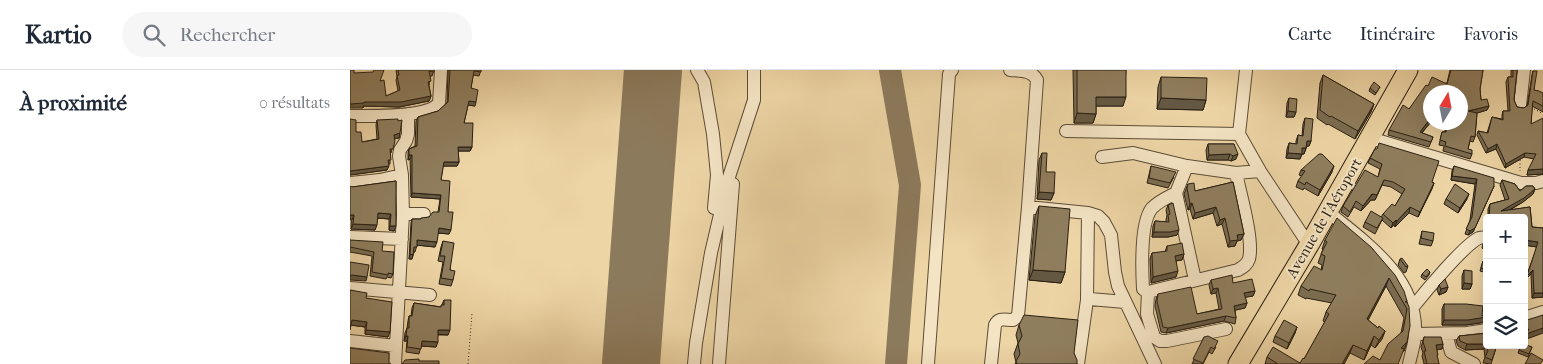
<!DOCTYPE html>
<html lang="fr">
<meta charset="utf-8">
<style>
body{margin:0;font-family:"IM FELL French Canon",serif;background:#f6f6f7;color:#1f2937}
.controls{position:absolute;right:15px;bottom:15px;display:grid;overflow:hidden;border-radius:5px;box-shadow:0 5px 20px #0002}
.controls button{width:45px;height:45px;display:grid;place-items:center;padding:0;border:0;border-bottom:1px solid #e0e1e3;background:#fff;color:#1f2937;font:25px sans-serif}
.compass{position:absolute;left:1073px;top:15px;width:45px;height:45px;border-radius:50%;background:#fff;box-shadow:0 5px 20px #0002;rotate:10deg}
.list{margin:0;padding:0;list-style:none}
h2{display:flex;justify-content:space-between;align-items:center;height:65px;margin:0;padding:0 20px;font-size:21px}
h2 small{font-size:16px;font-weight:400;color:#747a83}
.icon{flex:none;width:28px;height:28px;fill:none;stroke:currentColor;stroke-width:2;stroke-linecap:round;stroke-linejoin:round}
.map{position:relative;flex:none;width:1193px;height:294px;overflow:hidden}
header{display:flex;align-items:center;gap:30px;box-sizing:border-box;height:70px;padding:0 25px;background:#fff;border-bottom:1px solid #e0e1e3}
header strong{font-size:24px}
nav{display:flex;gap:28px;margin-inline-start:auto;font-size:18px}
.search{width:350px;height:45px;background:#f6f6f7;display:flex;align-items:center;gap:12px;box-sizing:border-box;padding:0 18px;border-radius:28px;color:#747a83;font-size:19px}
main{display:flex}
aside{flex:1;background:#fff}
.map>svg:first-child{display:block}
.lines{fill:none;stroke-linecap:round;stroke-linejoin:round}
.taxiway{stroke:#8c7a5c;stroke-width:22}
.runway{stroke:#8c7a5c;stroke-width:58}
.minor-casing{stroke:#5a4c37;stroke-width:14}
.highway-casing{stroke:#291f12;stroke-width:21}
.path{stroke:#291f12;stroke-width:1;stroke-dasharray:1 2.5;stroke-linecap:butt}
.minor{stroke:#f4e4c4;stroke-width:12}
.highway{stroke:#eed5a5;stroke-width:19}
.wall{fill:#7b6c51;stroke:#291f12}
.shaded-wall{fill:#645842;stroke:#291f12}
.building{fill:#8f7e5e;stroke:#291f12}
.labels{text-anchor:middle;stroke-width:4;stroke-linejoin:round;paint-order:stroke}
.street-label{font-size:15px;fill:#291f12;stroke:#f4e4c4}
</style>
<header>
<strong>Kartio</strong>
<div class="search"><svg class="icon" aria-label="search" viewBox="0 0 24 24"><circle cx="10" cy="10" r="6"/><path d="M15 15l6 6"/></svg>Rechercher</div>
<nav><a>Carte</a><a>Itinéraire</a><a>Favoris</a></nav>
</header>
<main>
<aside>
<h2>À proximité<small>0 résultats</small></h2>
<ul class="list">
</ul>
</aside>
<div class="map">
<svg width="1193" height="294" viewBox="0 0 1193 294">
<rect width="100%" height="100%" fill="#eed5a5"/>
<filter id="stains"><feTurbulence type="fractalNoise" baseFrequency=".004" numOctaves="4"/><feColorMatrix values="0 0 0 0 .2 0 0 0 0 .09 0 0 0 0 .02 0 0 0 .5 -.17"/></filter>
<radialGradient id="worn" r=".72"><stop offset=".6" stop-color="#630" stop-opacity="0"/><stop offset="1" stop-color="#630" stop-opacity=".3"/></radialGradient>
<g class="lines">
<path class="taxiway" d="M540 0 560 115 546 294"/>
<path class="runway" d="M281 294 303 0"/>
<g class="minor-casing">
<path id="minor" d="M347 0 354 12 363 64 367 105 364 138
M660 0C671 1 682 0 687 10L678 137
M896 0 889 64 910 101 959 175
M1170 35 1174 0
M0 46C18 46 79 48 89 33L91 0
M716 61 889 64
M1020 68 1171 113H1186L1193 111
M752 87 783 83 837 96 886 103 910 101
M837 96 826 123 845 210
M0 113 30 110 52 105
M826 123C818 127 809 131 802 138 790 152 792 200 793 219L798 222 797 244 804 267 810 271H817L876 259
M978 142C1017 173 1068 209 1065 264 1065 273 1061 284 1059 294
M53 144H74
M0 167 52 169
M0 218 80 225
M798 222 888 200C893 197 897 195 899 189 904 170 890 123 886 103
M737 230 740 229 775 232
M1063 237C1075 222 1114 175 1129 168 1133 167 1133 167 1137 168
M1174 248 1193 242
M1065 264 1117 263 1137 260
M1096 264 1101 282 1124 294
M0 271 46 276
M45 294 53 144 52 105 49 86 50 80 56 71 58 64V44
M344 294 346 273 361 183 378 110 404 30V0
M369 294 383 114
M578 294 599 4 602 0
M641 294 645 255C649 247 655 250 663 250L668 246 678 137 738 143 748 146 754 152 761 165 765 202 768 216 805 294
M728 294 737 230 738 143"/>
</g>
<g class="highway-casing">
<path id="highway" d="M888 294 959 175 1058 0"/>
</g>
<path class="path" d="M1181 37 1193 44
M1170 90V101
M118 294 122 243"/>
<use href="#minor" class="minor"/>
<use href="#highway" class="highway"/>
</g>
<path class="wall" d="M46 0H84L82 6H80L79 16 81 26 79 31 49 37 13 36V38L4 3 30 11 36 26 48 21 46 10 47 7Z
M98 0H131L129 6 123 5 121 18 125 36 118 35 114 53 122 77 120 81H108L109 92 107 96H93L91 110 98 142 99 164 88 163 85 177 67 175 65 182H64L62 189H59L61 153 62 149H70L79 147 88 142 90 129 61 127 60 89 58 90V83L59 79 65 76 66 51 68 47 88 41 97 33Z
M723 0H776L773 36H746V44L743 53H724Z
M1100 0H1133L1130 19 1131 30 1139 36 1137 40 1127 43 1125 67 1123 72 1120 71 1118 79 1122 84 1120 89 1093 81 1094 76 1089 75 1092 62H1095V52H1110V22L1080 53 1072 63 1083 67 1079 77 1038 65 1039 60 1059 39 1078 16 1097 13Z
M1161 0H1167L1164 30 1167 37 1174 38 1177 36 1182 5 1183 1 1184 20 1193 23V42L1182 36 1181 54 1193 104 1177 105 1184 89 1174 87 1155 98 1146 79 1136 83 1127 65 1128 61 1137 63 1142 47 1152 49V45L1153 41H1158L1156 12 1158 7H1161Z
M973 5 1024 34 1021 42 1005 69 978 54 977 55 967 48 970 13Z
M811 7 856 30 853 40 807 39 808 17Z
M1030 17 1025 25 1019 21 1020 18Z
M939 28 946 42 944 47H936L937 33Z
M955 48 961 71 959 76H957L954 84H952L950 89 936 88 937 79 939 73 946 74V71L948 65 952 66 953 54Z
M0 49 6 62 12 72 27 69 26 55 27 50 50 63 49 68H45L41 83H40V94H39L37 100 0 105Z
M858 74H884L886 89 881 91 878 90H857L856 80Z
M692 83 696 102 704 123 701 130 687 129 689 90Z
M1020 88 1084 113 1068 147 1059 143 1045 157 1044 155 1041 158 1032 150 1025 164 1013 157 1015 152 1031 147 1033 144 1045 136 1052 124 1041 117 1032 115 1025 130H1021L1011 141 1004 137 998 147 991 142 993 136 1028 107 1030 99 1018 93Z
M801 96 824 107 818 118 797 113Z
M1104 96 1144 116 1123 162 1118 165 1115 164 1120 150 1125 114 1101 110 1102 101Z
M951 100 982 102 968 126 954 118 953 120 946 117 948 111 952 106 949 105Z
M1152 110 1165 114 1170 121 1176 116H1183L1185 119 1183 124 1173 132 1160 140 1180 137 1182 157 1193 158V227L1182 228 1181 204 1175 210 1187 177 1174 175V148H1138V139L1140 134 1155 130 1150 115Z
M46 111 44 161 39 160V149L28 148 25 160 1 159 2 117Z
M883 112 894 164 891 170 887 171 885 176 878 177 872 154 867 156 863 143 843 149 840 139 838 140 834 124 838 114 845 121Z
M1096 129H1117L1108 143 1094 134Z
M818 135 827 165 818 167H802L803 156 805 151 816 152V150L817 145 816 140Z
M689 136 715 202 711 213 679 210 685 146Z
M1072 161 1083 171 1081 176 1069 174Z
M0 170 32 181 43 204 41 208 37 207 36 209 20 206 22 186 0 182Z
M975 170 1021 177 1057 231V272L1054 281 1030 290 1051 263 1054 248 1036 216 1018 250 1028 258 1035 261 1032 269 1025 278 1021 275 1014 290 1000 283 994 294H915L917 287 950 293 954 289 975 252 973 251 976 242 982 233 956 228V229L948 225 951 216 971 200 972 195 968 193 973 179H972Z
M93 171 103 210 101 216 89 214 93 192 88 191 91 177Z
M1137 171V181L1132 178 1133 174Z
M817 176 834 184 832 190 826 191V207L801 213 800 189 802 183 815 182Z
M1050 189 1058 196 1056 202 1054 203 1048 195Z
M1133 191 1137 192V203L1130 201Z
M1114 200 1122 214 1120 219H1112V206Z
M1080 202 1079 205 1075 210 1071 207 1072 204Z
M861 210 883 213 905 221 903 226 895 227 897 233 895 238 885 240 886 248 885 254 874 251 816 263 811 262 805 236 806 229 808 224 847 244 869 239 866 223 861 224 859 215Z
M1089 215 1098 217 1096 222 1089 225 1087 220Z
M0 220 16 228 38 267 15 264V257L1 255 0 260Z
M94 230 98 265H88L86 277 71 276 69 284 56 282 57 271H54L55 263 57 258 58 251 59 246H61L62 238 64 233 91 237Z
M1094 234 1132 246 1137 244V250L1136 252 1116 255H1092V239Z
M669 255 724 283 727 294H665L666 292 664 284 668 273 666 265Z
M947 257 945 263 937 279 923 272 925 266Z
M1137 263V275H1152L1146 278 1141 294 1133 293 1135 287 1134 279 1115 280 1108 276 1106 271 1109 266Z
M854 267 866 277 862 284 859 282 853 294H842Z
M1074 267 1093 274 1092 279H1087V287L1089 294H1074L1072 286 1073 283 1071 277Z
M1171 275 1182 277 1178 287 1168 283Z"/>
<path class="shaded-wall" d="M81 26 79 31 49 37 13 36V38H0V34L14 32Z
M746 27H776L773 36H743Z
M811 28 856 30 853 40 807 39Z
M119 31 126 32 125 36 117 35Z
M1024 34 1021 42 1005 69 1008 61Z
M1139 36 1137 40 1117 46 1118 41Z
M938 41 946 42 944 47H936Z
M727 43 746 44 743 53H724Z
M1080 49 1081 52 1068 67 1070 62Z
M50 63 49 68 42 69 44 65Z
M957 71H961L959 76H955Z
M1147 74 1146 79 1136 83 1138 79Z
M108 77H122L120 81H106Z
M952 78H956L954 84H950Z
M938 83 952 84 950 89 936 88Z
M1175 83 1174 87 1155 98 1156 94Z
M880 84 878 90H857L859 85Z
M888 84 886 89 881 91 883 86Z
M59 85H62L60 89 58 90Z
M94 92H109L107 96H93Z
M39 96 37 100 0 105V101Z
M984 96 982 102 968 126 970 120Z
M1193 99V104L1177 105 1178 100Z
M1102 106 1127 109 1125 114 1101 110Z
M1034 110 1025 130H1021L1011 141 1013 136Z
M1084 113 1082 119 1068 147 1070 142Z
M1144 116 1123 162 1118 165 1120 161Z
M1185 119 1183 124 1173 132 1149 146 1151 141Z
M689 122 704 123 701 130 687 129Z
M62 123 91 125 90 129 61 127Z
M1119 124 1117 129 1108 143 1110 138Z
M842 133 840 139 838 140 840 134Z
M866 137 863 143 843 149 845 143Z
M1060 137 1059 143 1045 157 1047 151Z
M28 143 41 144 39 149 27 148Z
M0 145H4L2 150 0 149Z
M875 148 872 154 867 156 870 150Z
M1046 150 1044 155 1041 158 1043 153Z
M3 154 27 155 25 160 1 159Z
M40 156H46L44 161 39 160Z
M89 158 101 160 99 164 88 163Z
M829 160 827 165 818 167H802L804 162Z
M894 164 891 170 887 171 885 176 878 177 880 171 887 165Z
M67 170 87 172 85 177 65 175Z
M1174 170 1188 172 1187 177 1174 175Z
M60 184 63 185 62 189H59Z
M834 184 832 190 823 191 825 186Z
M683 200 715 202 711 213 679 210Z
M1183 200 1181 204 1175 210 1177 206Z
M828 201 826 207 801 213 803 207Z
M2 205 17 207 16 211 0 210V206Z
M1039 208 1036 216 1014 258 1017 249Z
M1114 213 1122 214 1120 219H1112Z
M1098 217 1096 222 1089 225 1091 219Z
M868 218 866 223 861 224 863 219Z
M905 221 903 226 892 228 894 223Z
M1184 223H1193V227L1182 228Z
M897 233 895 238 882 241 884 236Z
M876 246 874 251 816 263 818 258Z
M1137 247 1136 252 1116 255H1092L1094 250Z
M2 250 17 252 15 257 0 255Z
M947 257 945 263 937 279 939 273Z
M1193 258V263L1174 270 1176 265 1174 266V261L1179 259Z
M16 260 40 262 38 267 15 264Z
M88 260H100L98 265 86 264Z
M1035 261 1032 269 1025 278 1029 270Z
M56 266H58L57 271H54Z
M1024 266 1021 275 1014 290 1017 281Z
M72 271 88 272 86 277 70 276Z
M1057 272 1054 281H1053L1051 278Z
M1093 274 1092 279 1084 280 1086 275Z
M1117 274H1136L1134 279 1115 280Z
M1003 275 1000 283 994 294H992Z"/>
<path class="building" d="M0 0H4V3L23 2 24 0H34L30 11 34 10 36 26 50 20 47 6 49 5 48 0H84V2L79 1 81 11 78 12 81 26 51 32H14V33L0 34Z
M100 0H131V2L124 1 121 18 128 20 126 32 119 31 114 53H123L122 77H108L109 92H94L91 110 100 111 98 142H103L101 160 89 158 87 172 67 170V177H64L63 185 60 184 62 149H71V148L79 147 83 142H89L91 125 62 123V85H59V79L67 76 68 47 88 41 98 32Z
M727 0H776V27H746V44L727 43Z
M1101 0H1133L1130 19 1131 30 1137 29 1139 36 1118 41 1127 43 1125 67 1121 66 1118 79 1122 80V84L1095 76 1096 72 1090 70 1092 62H1096L1097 52H1110V22H1080V49L1070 62 1083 67 1081 72 1039 60 1053 35 1059 39 1076 15 1078 16 1082 7 1097 14Z
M1163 0H1167L1164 30 1167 37 1174 38 1178 35 1183 1H1187L1184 20 1189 21 1193 23V36L1183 31 1181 54 1193 48V99L1178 100 1186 84 1175 83 1156 94 1147 74 1138 79 1128 61 1138 63 1142 47 1153 50V41H1160L1158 7H1163Z
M973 5 1024 34 1008 61 981 46 980 47 970 40Z
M811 7 857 8 856 30 811 28Z
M1024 12 1030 17 1026 23 1020 18Z
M939 28 947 29 946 42 938 41Z
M955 48 963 49 961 71H957L956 78H952V84L938 83 939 73 947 74 948 65 953 66Z
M0 49 6 50V62H11L12 72 29 69 27 50 48 49V51L52 50 50 63 44 65 45 71 43 79H40L41 90H38L39 96 0 101Z
M1029 73 1089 91 1082 112 1084 113 1070 142 1060 137 1047 151 1046 150 1043 153 1033 144 1042 134 1045 136 1055 119 1043 112 1034 110 1027 125 1022 124 1013 136 1006 131 1000 142 993 136 1015 100 1028 107 1032 94 1020 88 1025 79H1027Z
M858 74H884L888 84 883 86 880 84 859 85Z
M692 83H697L696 102H705L704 123 689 122Z
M969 84H972L984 96 970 120 956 112 955 115 948 111 955 101 951 100Z
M801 96 826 102 820 113 799 108Z
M1104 96 1144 108V116L1125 158 1120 161 1116 159 1122 147 1127 109 1102 106Z
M1152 110 1165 114 1170 121 1176 116H1183L1185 119 1174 128 1151 141 1180 137 1182 157 1193 158V223H1184L1183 200 1177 206 1188 172 1174 170V148H1139L1140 134 1159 129Z
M46 111V156H40L41 144 28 143 27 155 3 154 4 145H0V116L2 117Z
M883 112 894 164 887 165 888 170 880 171 875 148 870 150 866 137 845 143 842 133 840 134 837 118 838 114 844 113 845 121Z
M1105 114 1119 124 1110 138 1096 129Z
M823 133 829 160 820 162H804L805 151 819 152 818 145 820 144 818 135Z
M689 136 720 139 715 202 683 200Z
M1021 141 1033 148 1027 158 1015 152Z
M987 148 1021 177 1045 205 1054 221 1057 231 1055 232H1057L1059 237 1060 256 1057 272 1051 278 1054 279 1048 294H1014L1023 286 1030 290 1038 274 1053 261 1057 239 1039 208 1017 249 1028 258 1029 256 1035 261 1029 270 1024 266 1017 281 1003 275 992 294H928L917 287 923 277 950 293 953 288 954 289 979 244 976 242 986 225 960 219 959 221 951 216 964 196 972 200 975 186 971 184 977 172 975 170Z
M1072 161 1084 163 1083 171 1071 168Z
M0 170 33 172 32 181 44 182 43 204 38 203V205L22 202 24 182 0 177Z
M93 171 104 173 100 200 105 201 103 210 91 208 95 186H90Z
M1135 171H1137V175L1133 174Z
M832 173 834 184 825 186 828 201 803 207 802 183 817 181V176Z
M1052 188 1058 196 1056 197 1050 189Z
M1133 191 1137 192V200L1131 198Z
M0 192 19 195 17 207 2 205 0 206Z
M1077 199 1080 202 1076 207 1072 204Z
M1114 200 1122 201V214L1114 213Z
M882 205 883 213 902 209 905 221 894 223 897 233 884 236 886 248 876 246 818 258 813 257 807 231 808 224 841 217 847 244 872 239 868 218 863 219 861 210Z
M1095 209 1098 217 1091 219 1089 215Z
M0 220 17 223 16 228 42 232 40 262 16 260 17 252 2 250 0 259Z
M94 230H101L100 260H88V272L72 271 71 279 57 277 58 266H56L57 258H59V246H62L64 233 91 237V235H94Z
M1094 234H1116L1133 236 1132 246 1137 244V247L1118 250H1094Z
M674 245 728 250 724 283 727 290V294H667L666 291 670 284 668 274 672 266 669 255Z
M1193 245V258L1176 264 1179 259 1174 261V251Z
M934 250 947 257 939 273 925 266Z
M1137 263V275H1147L1142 290 1135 287 1138 281 1136 274H1117L1110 271 1109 266Z
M858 266 868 271 864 279 861 277 853 293 843 289 854 267Z
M1074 267H1091L1093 274 1086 275 1088 285H1087L1089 294H1077L1074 281H1076L1073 272Z
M1174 274 1182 277 1179 284 1169 280 1171 275H1174Z
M0 278 39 283V293L41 294H0Z
M1181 283 1193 290 1190 294H1175Z
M69 289V291H89V294H52L55 290Z"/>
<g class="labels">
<g class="street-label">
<text transform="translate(974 148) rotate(-60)" y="5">Avenue de l'Aéroport</text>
</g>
</g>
<rect width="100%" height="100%" filter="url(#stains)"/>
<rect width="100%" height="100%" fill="url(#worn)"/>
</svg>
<div class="controls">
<button>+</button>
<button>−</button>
<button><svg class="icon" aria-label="layers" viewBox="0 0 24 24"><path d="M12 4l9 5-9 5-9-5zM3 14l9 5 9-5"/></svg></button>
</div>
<svg class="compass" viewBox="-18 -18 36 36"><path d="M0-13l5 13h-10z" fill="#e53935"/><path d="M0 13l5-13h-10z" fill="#747a83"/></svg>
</div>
</main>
